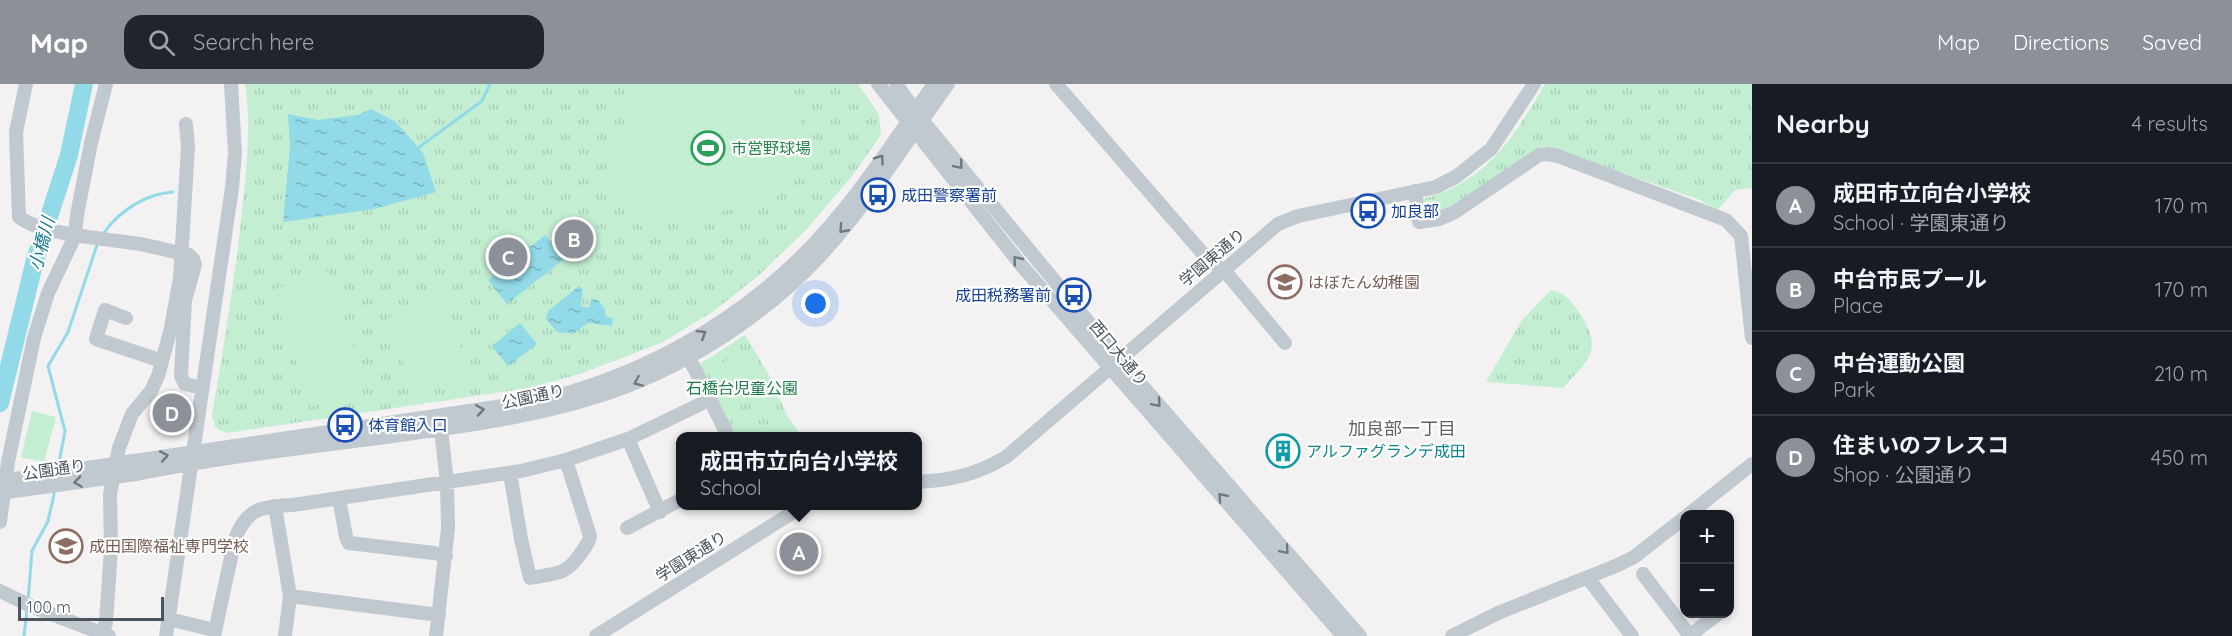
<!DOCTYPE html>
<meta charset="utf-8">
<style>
body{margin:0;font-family:Quicksand,"Noto Sans JP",sans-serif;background:#20242c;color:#f1f3f6}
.controls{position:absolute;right:18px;bottom:18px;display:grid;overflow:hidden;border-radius:12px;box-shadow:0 3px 9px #0003}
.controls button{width:54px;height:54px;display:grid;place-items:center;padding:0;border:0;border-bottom:2px solid #363941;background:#171b24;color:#f1f3f6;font:30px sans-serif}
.scale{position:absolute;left:18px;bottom:15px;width:146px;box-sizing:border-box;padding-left:6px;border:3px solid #4a555e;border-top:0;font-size:16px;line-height:21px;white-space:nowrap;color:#4a555e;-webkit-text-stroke:4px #fff;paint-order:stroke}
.you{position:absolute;left:816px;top:220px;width:21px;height:21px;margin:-15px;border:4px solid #fff;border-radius:50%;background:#1a73e8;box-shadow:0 0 0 9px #1a73e833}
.badge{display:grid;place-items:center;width:39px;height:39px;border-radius:50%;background:#8c9099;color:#fff;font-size:20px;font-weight:700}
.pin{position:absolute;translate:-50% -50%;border:3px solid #fff;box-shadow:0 2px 6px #0006}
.popup{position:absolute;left:676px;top:348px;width:246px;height:78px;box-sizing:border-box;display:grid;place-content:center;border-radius:12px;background:#171b24;filter:drop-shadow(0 2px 4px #0005);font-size:20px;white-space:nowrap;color:#9ea1a6}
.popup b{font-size:22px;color:#f1f3f6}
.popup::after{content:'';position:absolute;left:50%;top:100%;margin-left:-12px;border:12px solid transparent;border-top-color:#171b24}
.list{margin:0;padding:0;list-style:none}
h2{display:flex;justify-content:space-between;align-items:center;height:78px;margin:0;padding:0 24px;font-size:26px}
h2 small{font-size:20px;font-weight:400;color:#9ea1a6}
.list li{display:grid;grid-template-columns:39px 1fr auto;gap:18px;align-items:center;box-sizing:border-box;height:84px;padding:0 24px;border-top:2px solid #363941}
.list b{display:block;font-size:22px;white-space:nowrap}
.list p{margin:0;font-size:20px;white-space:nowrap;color:#9ea1a6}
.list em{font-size:20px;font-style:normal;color:#9ea1a6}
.icon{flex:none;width:33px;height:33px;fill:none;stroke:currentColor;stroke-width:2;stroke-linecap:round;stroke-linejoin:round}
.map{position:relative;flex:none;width:1752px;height:552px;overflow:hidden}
header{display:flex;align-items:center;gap:36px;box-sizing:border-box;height:84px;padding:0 30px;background:#8c9099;color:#fff}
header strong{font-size:28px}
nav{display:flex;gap:33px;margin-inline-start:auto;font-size:21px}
.search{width:420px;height:54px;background:#20242c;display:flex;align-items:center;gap:15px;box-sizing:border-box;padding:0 21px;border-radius:18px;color:#9ea1a6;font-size:22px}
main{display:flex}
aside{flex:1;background:#171b24}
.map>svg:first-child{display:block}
.park{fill:url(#park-tufts)}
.garden{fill:#c3eed2}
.water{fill:url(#water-ripples)}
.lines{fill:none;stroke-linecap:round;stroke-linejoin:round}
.stream{stroke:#93dae8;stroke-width:3}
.river{stroke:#93dae8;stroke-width:18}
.minor{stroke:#c0c9cf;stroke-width:14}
.minor-bridge{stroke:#c0c9cf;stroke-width:14}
.oneway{stroke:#6d7880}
.labels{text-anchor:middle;stroke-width:4.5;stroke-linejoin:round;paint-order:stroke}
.leisure-label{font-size:16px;fill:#27864d;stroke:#fff;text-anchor:start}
.transit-label{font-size:16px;fill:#164399;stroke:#fff;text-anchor:start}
.street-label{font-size:16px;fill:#4a555e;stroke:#fff}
.education-label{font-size:16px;fill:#785e54;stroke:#fff;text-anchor:start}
.park-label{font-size:16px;fill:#1d7d49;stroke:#fff}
.culture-label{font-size:16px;fill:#0d838f;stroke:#fff;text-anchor:start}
.water-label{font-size:18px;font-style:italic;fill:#147b90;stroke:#fff}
.neighbourhood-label{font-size:18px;fill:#5e6266;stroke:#fff}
</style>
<header>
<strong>Map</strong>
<div class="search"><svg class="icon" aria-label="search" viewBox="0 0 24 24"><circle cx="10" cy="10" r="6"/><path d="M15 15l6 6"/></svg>Search here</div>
<nav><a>Map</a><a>Directions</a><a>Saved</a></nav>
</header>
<main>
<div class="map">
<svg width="1752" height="552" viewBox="0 0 1752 552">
<defs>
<pattern id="park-tufts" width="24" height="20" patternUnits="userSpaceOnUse" patternTransform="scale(1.5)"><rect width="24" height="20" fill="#c3eed2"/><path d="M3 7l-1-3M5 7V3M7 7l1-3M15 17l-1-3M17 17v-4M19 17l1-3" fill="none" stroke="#a9ceb7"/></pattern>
<pattern id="water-ripples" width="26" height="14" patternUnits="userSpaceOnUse" patternTransform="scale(1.5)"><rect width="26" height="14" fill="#93dae8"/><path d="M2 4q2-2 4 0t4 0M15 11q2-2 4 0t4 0" fill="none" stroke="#7ab4bf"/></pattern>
</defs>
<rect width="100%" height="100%" fill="#f3f1f2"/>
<path class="park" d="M245 0H858L879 30 881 51 852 92 807 145 759 191 714 227 661 259 580 290 528 304 227 349C216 346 214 342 212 331 224 260 236 190 243 118 247 79 251 39 245 0Z
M1545 0H1752V104L1735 106 1717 127 1700 116 1545 62 1537 65 1453 125 1428 133 1423 115C1489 96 1512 55 1545 0Z
M1551 206C1564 208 1572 218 1579 228 1604 266 1589 275 1563 304L1486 298 1522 236Z
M745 251 769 291 787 331 801 352H733L697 282Z"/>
<path class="garden" d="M642 0H787C809 36 808 91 771 118L642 142 603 94Z
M328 187 367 304 311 323 272 206Z
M445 213 470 292 414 310 388 233Z
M744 266 759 294 722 314 708 287Z
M32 327 56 333 44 378 21 373Z"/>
<path class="water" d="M371 25 396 38 423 69 436 108 374 125 283 138 290 62 288 30 318 36 358 31Z
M545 151 564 175 507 220 488 196Z
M579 202 583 206 581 222 589 224 591 215 598 216 605 225V233L613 234 612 242 588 239 573 250 557 248 546 235 548 227Z
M520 239 537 260 508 282 492 262Z"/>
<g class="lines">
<path class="stream" d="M418 64 482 17 490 0
M103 150C119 127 145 110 173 108
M58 384 65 347 48 282 68 248 98 158
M28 517 32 467 48 437 55 406
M24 552 27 526"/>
<path class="river" d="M0 319 35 176 69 71 84 0"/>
<path class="minor" d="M26 0 16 48 19 133C41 151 110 155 140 160 156 163 173 168 189 171L193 175 195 181 185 216 181 292 185 300 202 304
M878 0 1022 182 1343 552
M896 0 922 36 1119 275 1360 552
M1056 0 1205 172 1229 192 1285 259
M1415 107 1419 138 1439 135 1455 128 1539 71 1547 70 1558 72 1726 136 1741 152 1752 254
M126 234 105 226 96 255 162 277
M685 266 728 352
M628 355 660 428
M134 377 542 316C639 292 728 244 800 174 852 123 892 60 934 0
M510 389 521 455 530 494C555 489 566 492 581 469 585 463 589 459 590 452L566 376
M136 390C223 372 312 363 400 351 472 341 546 331 614 307 690 280 765 231 820 172 868 120 906 58 948 0
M918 398C951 396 976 391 1006 373L1278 140 1298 132 1436 103 1457 92 1491 65 1534 0
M339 414 346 453 349 459 434 469 446 472
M275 422 290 512 285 552
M1689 430 1752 380
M0 438 8 378 34 254 48 209 75 152 77 131 91 59 106 0
M627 444 680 416
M1643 490 1690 552
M1588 494 1632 552
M0 507 33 523 109 552
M290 512 439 531
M169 535 214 546
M102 552 106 538 111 465 110 410 119 364 132 330 151 307 158 292 171 244 180 194 188 63 186 40
M166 552 232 104 235 69 231 0
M214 552 235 455C246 425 261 422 293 421L521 387 566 376 628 355 709 316
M436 552 448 444 447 398 441 346
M596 552 803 422
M1452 552 1498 529 1618 481 1634 473 1684 434
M1689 552 1718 530"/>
<path class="minor-bridge" d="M0 397 134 377
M0 409 136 390"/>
</g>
<defs><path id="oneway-chevron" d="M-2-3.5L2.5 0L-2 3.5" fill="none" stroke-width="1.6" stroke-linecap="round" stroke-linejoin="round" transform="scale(1.5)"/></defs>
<g class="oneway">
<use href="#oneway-chevron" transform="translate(880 75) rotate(-55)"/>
<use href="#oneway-chevron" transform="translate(959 81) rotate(50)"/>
<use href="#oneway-chevron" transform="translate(843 145) rotate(132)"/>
<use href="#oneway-chevron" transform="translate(1017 176) rotate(-129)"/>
<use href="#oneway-chevron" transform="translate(702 250) rotate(-32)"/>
<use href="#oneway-chevron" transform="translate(638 298) rotate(156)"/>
<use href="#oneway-chevron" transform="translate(1157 319) rotate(49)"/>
<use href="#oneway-chevron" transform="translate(480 326) rotate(-9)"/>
<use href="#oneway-chevron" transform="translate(164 372) rotate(-10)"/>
<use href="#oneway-chevron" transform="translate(78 398) rotate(172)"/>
<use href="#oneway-chevron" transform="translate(1222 413) rotate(-131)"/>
<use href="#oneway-chevron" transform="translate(1285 466) rotate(49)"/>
</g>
<defs>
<g id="stadium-ring" transform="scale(1.725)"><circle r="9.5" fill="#fff" stroke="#2e9e5b" stroke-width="1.5"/><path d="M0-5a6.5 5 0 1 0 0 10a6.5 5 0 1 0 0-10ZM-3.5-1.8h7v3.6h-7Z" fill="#2e9e5b"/></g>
<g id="bus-ring" transform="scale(1.725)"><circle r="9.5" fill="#fff" stroke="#1a4fb4" stroke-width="1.5"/><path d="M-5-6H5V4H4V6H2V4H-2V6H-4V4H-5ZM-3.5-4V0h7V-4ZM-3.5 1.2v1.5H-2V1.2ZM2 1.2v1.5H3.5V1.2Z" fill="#1a4fb4"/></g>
<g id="school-ring" transform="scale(1.725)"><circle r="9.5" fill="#fff" stroke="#8d6e63" stroke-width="1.5"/><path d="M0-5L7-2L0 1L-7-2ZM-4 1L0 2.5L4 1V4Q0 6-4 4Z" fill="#8d6e63"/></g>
<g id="building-ring" transform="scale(1.725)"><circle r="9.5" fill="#fff" stroke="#0f9aa8" stroke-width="1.5"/><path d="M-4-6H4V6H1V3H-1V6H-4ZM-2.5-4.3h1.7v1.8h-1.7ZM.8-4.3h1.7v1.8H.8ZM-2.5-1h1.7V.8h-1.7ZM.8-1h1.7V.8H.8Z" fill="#0f9aa8"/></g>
</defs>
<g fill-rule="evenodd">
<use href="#stadium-ring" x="708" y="64"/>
<use href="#bus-ring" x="878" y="111"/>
<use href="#bus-ring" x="1368" y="127"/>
<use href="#school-ring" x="1285" y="198"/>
<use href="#bus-ring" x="1074" y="211"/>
<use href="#bus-ring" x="345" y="341"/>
<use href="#building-ring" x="1283" y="367"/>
<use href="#school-ring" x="66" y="462"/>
</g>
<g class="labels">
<g class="leisure-label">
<text x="731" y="70">市営野球場</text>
</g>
<g class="transit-label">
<text x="901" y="117">成田警察署前</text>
<text x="1391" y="133">加良部</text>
<text x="1051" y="217" text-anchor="end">成田税務署前</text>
<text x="368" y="347">体育館入口</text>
</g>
<g class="street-label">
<text transform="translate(1212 173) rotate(-40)" y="6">学園東通り</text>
<text transform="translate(1119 269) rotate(50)" y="6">西口大通り</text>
<text transform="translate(533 312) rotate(-12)" y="6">公園通り</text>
<text transform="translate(54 385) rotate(-8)" y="6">公園通り</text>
<text transform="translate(691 472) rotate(-32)" y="6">学園東通り</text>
</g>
<g class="education-label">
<text x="1308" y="204">はぼたん幼稚園</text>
<text x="89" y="468">成田国際福祉専門学校</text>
</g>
<g class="park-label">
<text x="742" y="310">石橋台児童公園</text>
</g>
<g class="culture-label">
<text x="1306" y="373">アルファグランデ成田</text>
</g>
<g class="water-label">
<text transform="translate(42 160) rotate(-75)" y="6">小橋川</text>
</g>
<g class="neighbourhood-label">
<text x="1402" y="351">加良部一丁目</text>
</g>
</g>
</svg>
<div class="controls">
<button>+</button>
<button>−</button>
</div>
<div class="scale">100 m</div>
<div class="you"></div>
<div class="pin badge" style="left:799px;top:468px">A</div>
<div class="popup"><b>成田市立向台小学校</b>School</div>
<div class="pin badge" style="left:574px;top:155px">B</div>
<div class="pin badge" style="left:508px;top:173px">C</div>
<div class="pin badge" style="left:172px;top:329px">D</div>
</div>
<aside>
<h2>Nearby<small>4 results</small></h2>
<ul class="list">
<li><span class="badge">A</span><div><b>成田市立向台小学校</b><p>School · 学園東通り</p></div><em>170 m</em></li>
<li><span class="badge">B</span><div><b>中台市民プール</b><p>Place</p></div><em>170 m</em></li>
<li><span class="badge">C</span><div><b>中台運動公園</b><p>Park</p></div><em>210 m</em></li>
<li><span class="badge">D</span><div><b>住まいのフレスコ</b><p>Shop · 公園通り</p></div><em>450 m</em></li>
</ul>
</aside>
</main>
